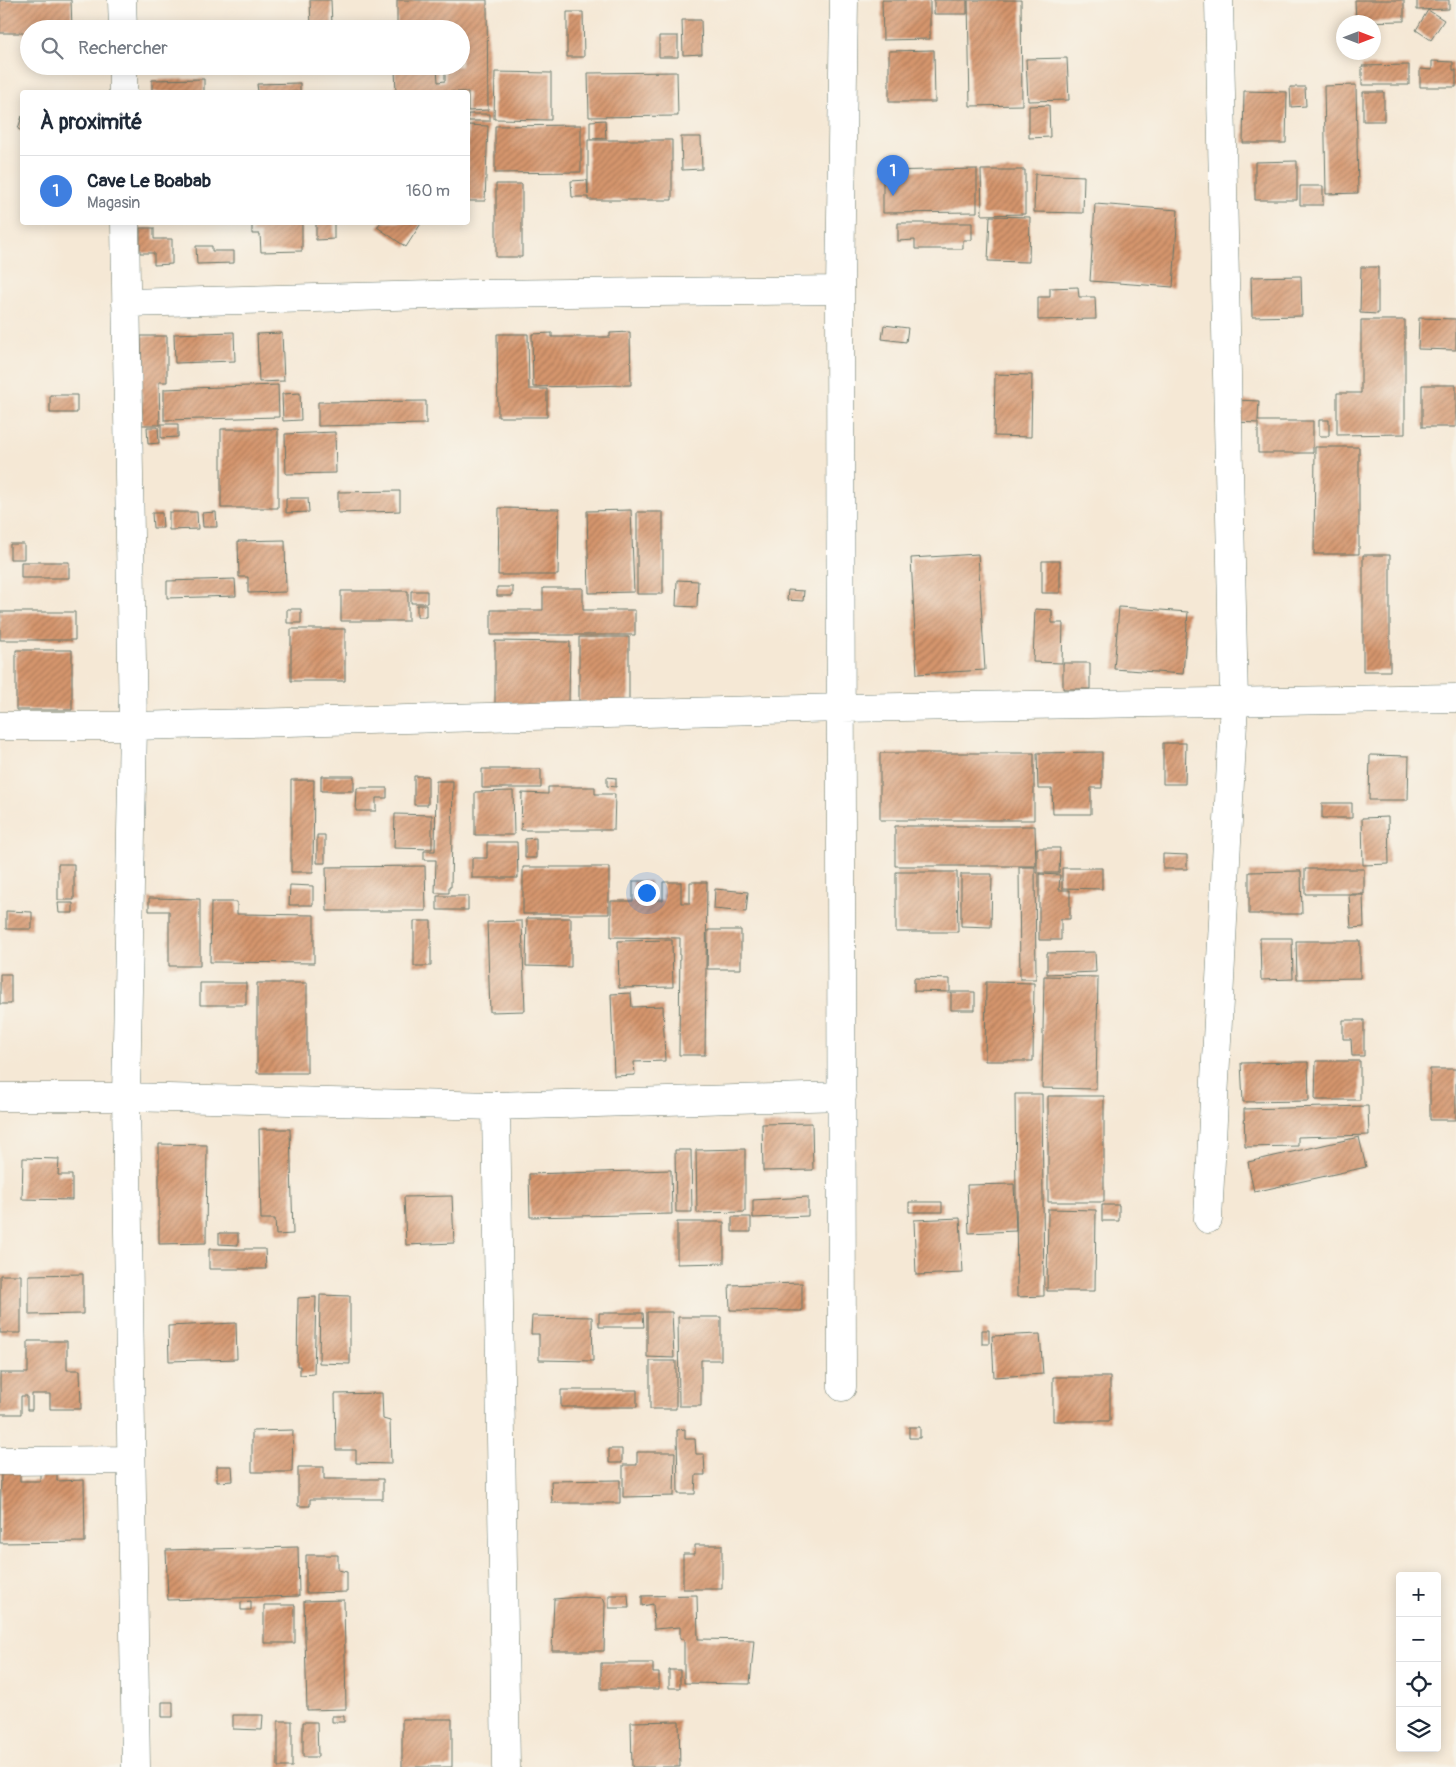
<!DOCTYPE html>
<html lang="fr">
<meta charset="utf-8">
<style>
body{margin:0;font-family:Pangolin,sans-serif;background:#f6f6f7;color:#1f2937}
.controls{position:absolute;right:15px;bottom:15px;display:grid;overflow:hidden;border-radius:5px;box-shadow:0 2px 12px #0003}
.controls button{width:45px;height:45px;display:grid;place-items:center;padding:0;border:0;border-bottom:1px solid #e0e1e3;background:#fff;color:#1f2937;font:25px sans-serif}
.compass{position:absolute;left:1336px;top:15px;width:45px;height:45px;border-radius:50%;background:#fff;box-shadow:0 2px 12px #0003;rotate:90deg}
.you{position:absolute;left:646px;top:892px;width:18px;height:18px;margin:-12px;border:4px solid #fff;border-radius:50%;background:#1a73e8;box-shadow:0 0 0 8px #1a73e833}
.badge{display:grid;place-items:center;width:32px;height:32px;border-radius:50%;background:#c8321e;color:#fff;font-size:16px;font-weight:700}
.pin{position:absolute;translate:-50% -41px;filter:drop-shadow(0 1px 2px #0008)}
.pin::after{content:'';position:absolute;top:26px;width:18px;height:15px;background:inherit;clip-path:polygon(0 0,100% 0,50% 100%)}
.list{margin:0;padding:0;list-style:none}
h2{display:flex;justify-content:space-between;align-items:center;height:65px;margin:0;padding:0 20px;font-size:21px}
h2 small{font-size:16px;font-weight:400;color:#747a83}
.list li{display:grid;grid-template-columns:32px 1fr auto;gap:15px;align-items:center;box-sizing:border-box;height:70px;padding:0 20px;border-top:1px solid #e0e1e3}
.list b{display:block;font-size:19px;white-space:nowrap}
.list p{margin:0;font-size:16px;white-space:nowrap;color:#747a83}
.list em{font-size:16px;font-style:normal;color:#747a83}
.icon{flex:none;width:28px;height:28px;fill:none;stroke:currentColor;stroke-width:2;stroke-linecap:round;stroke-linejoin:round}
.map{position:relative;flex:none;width:1456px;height:1767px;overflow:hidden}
.search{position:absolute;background:#fff;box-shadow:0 2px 12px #0003;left:20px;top:20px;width:450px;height:55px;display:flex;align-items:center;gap:12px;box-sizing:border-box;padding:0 18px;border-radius:28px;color:#747a83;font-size:19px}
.panel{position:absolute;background:#fff;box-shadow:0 2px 12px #0003;left:20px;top:90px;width:450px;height:135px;border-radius:5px}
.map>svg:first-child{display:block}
.building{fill:url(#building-hatch)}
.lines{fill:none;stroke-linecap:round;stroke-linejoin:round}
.minor-casing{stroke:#6a796c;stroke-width:29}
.minor{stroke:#fff;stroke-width:28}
</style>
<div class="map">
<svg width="1456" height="1767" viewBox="0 0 1456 1767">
<defs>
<pattern id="building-hatch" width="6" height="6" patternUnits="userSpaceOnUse" patternTransform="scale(1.25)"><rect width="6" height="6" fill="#d5956d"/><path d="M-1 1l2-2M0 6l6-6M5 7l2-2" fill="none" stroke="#ac7b5a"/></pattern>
</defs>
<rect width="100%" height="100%" fill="#f7f3e8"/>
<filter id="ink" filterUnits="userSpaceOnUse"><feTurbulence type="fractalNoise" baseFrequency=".02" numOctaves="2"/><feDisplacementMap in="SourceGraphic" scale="10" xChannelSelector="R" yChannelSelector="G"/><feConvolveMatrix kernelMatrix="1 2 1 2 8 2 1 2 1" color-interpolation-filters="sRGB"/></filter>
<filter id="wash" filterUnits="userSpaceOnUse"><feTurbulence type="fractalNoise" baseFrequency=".0096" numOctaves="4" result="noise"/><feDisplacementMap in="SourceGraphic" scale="20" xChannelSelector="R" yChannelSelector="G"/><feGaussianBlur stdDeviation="1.12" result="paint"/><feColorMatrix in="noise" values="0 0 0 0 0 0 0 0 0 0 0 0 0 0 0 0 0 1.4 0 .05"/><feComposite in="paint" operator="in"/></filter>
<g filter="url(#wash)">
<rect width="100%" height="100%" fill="#f5e8d5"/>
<g id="blocks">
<path class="building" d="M0 0H71L72 29H29V33H0Z
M310 0H331L332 26 311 27Z
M397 0H487L488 110 468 111V92H396L395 70 437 68 438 82 445 81V66H461V29H397Z
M882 0H930V39L883 40Z
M934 0H967V14H934Z
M968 0H1021L1022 105 970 106Z
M1355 0H1404V21L1356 22Z
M1417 0H1449V9L1417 10Z
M1428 10 1444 20 1431 40 1416 30Z
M567 12H583L584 57H567Z
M682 20H701L702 54 683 55Z
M659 36H678V57H659Z
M934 50 935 102H889V51Z
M1067 58 1069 100 1028 101 1026 59Z
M1432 61 1453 62V70H1456V87H1420V69L1432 70Z
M1409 65V85H1362V66Z
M495 72 551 73V120L494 119Z
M677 72 678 116 589 117 588 73Z
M204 79V92H152V80Z
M300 83V92H258L257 84Z
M1356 85 1358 193 1326 194 1324 86Z
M1290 87H1305L1306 106 1291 107Z
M1244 91 1287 92 1286 143H1243Z
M1363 92H1384V121H1363Z
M1049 105 1050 137 1029 138V106Z
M468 114H490V121H468Z
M22 116V131L18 129Z
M605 120 606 138 590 139V121Z
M468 125 488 126 485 201H468Z
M581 125V172L495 173V126Z
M681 137H701L702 169 682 170Z
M588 140H672V200H588V197H572L571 181 587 180 588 195Z
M1297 161V200H1255V162Z
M977 169V212L883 213V171Z
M981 170H1025V214L982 215Z
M1035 174 1084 176 1083 213 1034 212Z
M496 184H522V257H496Z
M1300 186H1323V205H1300Z
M1095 204 1178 210 1173 287 1090 281Z
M990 216 1030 217 1029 262 988 261Z
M252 222H302V251L261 252 260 234H252Z
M316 222H334V239L316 240Z
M381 222H422L406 247 377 227Z
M898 223H972V240H963V249H915V240L898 241Z
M140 228H154V239H172V264L154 265V253H140Z
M196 246H212V251H234V263L197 264Z
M1361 267H1378V314L1360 313Z
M1301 276 1302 316 1252 317 1251 277Z
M1078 287 1079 297H1095L1096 319 1038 320V297H1050V288Z
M1419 318 1456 319V350L1418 349Z
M1361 320H1405V434L1337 435V393H1361Z
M884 325 908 328 906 342 882 339Z
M234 332 235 361 175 363 174 334Z
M630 332 631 385 533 387 532 334 552 333V337H610V333Z
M282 333 284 381 259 382 257 334Z
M497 334H528L529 389H547V417H498Z
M141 336H167V382H159L160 425H142Z
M995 374 1032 375 1031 437 994 436Z
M278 385 279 417 164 420V389Z
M1422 385H1456V427H1422Z
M300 393 301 420 283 421 282 394Z
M50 395H77V413H50Z
M1235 400 1259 401 1258 421H1313V453H1258V423L1234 422Z
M426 401V424L318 426V402Z
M1319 420H1329V436H1319Z
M161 424H178V437L161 438Z
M147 427H158L159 443 148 444Z
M221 429H278V508H221Z
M335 432 336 473 286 474 285 434Z
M1315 447H1359V554H1314Z
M400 491V511L338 513V492Z
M286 498H308L309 512 286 513Z
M499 508 559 509 558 575H498Z
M631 510 634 592 589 593 587 511Z
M169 512H197L198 529 169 530Z
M216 512 217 527H203L202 513Z
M637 512H663V594H637Z
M152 513H162L163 528H153Z
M285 540 286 592 248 593V577H239L238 541Z
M10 544H24V559H10Z
M978 554 985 670 917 674 911 558Z
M1363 555H1390V671H1363Z
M1042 561H1060V593H1042Z
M21 562H69V578H21Z
M235 579 236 596 167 598V581Z
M677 580 698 581 697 607 676 606Z
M497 587H513V596H497Z
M543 588H583V610H635V635H491V610H543Z
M788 590 804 591 803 601 787 600Z
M341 591H408V621H341Z
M411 591H427V603H411Z
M417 605H426V617H417Z
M1119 607 1188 612 1183 674 1114 669Z
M287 609H301V623H287Z
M1035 609 1052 610V623H1063L1062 663 1033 662Z
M0 612H75V640H0Z
M291 629H345V681H291Z
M579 637H629V702H579Z
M495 641 570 642 569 705 495 704Z
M16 650H72V710H16Z
M1063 663H1090V689H1063Z
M1163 743H1186L1185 784H1163Z
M1102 752V788H1091V814H1053L1052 789H1038L1037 753Z
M880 753H1034V820H880Z
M1370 755 1409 756 1408 800H1369Z
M482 769H541V788H482Z
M321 776H354V791H321Z
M414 776H428V805H414Z
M607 777 616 778V787L607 786Z
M291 780H314L313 872H291Z
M436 781H453L451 887H449V893H435L436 860H424V851H435Z
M548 787H595V794H615L614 830H521L522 793 548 794Z
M357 788H387V798H376V811H356Z
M513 791 514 835H475V792Z
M1322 803H1352V818H1322Z
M395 814 432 815V849L394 848Z
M1388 817 1389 864 1363 865 1362 818Z
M895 826H1035L1036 866H895Z
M317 835H325V863H317Z
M536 838V858H525V839Z
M487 842H517L518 878H472V858H487Z
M1037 848H1060L1059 873H1037Z
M1163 854 1187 855V869H1163Z
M58 864H74V900H58Z
M425 866 426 911H327L326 867Z
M523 867H609V914H523Z
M1019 867H1035L1036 979H1020Z
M1062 868H1102V889L1062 888Z
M1305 869H1364V894H1305Z
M1301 871 1302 914H1249V872Z
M896 872H957L958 932H896Z
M961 874H992L991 927 961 926Z
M1039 874 1060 875 1059 890H1070V919H1061V940H1039Z
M633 881H650V900H663V882H681V903H690V882H707L705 1055H679L680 938 611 937V901H633Z
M290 885 313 886V905H289Z
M715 889 748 892 746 912 714 909Z
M1349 895H1363L1364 927 1351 928Z
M437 896H468V910H437Z
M149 898 200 899V966H169V911H149Z
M211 902H237V914L314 915V963L210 962Z
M58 903H73V913H59Z
M6 911 32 912V929H6Z
M527 918H571V967L526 966Z
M414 921H431V966H414Z
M522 921 525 1011 490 1012 487 922Z
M708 930H741V969H707Z
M1260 938H1292L1293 979 1261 980Z
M672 940 673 987 619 988 618 941Z
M1296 941H1360V978L1297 979Z
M1095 952 1096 972 1047 974V953Z
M0 974H11V1004H0Z
M1044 976 1098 977 1096 1089 1042 1088Z
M914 978 950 979V992L914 991Z
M986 982 1034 983 1033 1061H985Z
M200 983H246V1005H200Z
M257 983H307V1073H257Z
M951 992H975V1010H951Z
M631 993 632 1007 663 1006 665 1061 634 1062 635 1075 614 1076 611 994Z
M1343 1020H1364V1056H1352L1351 1039H1343Z
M1316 1061H1360V1100H1315Z
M1308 1062 1309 1101 1243 1102 1241 1063Z
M1430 1069H1456V1120H1430Z
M1015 1094H1042L1044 1296 1017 1297Z
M1048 1096H1104V1202H1048Z
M1368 1106 1369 1135 1298 1137V1146L1245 1147 1244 1109Z
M812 1123 813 1170 763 1171 762 1124Z
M259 1129H290L293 1234 276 1235 275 1219H261Z
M1359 1137 1366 1167 1254 1192 1248 1162Z
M159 1144 207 1145 206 1243 159 1244Z
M745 1149V1212L697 1213 696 1150Z
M675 1150H691L692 1212H676Z
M23 1158 59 1159 58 1175H72V1200L22 1199Z
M671 1170 672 1214 530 1217 529 1174Z
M1014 1184 1016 1231 969 1233 967 1185Z
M452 1196 454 1243 406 1245 404 1197Z
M808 1197V1216L753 1218V1200Z
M909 1202H942V1212H909Z
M1102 1205H1119V1221H1102Z
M1048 1209 1096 1210 1095 1291H1047Z
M732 1217H751V1232H732Z
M960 1218 963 1273 916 1275 914 1220Z
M677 1222H724V1263L677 1264Z
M219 1233H238V1245L219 1244Z
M209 1249H265L266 1269H209Z
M83 1274V1314L29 1315V1275Z
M0 1275H21V1333H0Z
M802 1283V1311L730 1310 729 1285Z
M320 1295 350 1296V1364L319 1363Z
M316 1297 314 1374 300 1375V1366H297L298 1298Z
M647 1312H672L674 1358 647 1357Z
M599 1313H643L644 1327H599Z
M532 1316 592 1317 593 1361 539 1360V1334H531Z
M678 1317H721V1360H701V1406H679Z
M236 1323 237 1359 169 1361 168 1326Z
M982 1330H989V1344H982Z
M1040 1334 1043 1374 994 1377 992 1336Z
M28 1341H67V1370H80L81 1409H50V1394H32V1410H27V1396H21V1414H0V1373H28Z
M650 1361H676V1409H650Z
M1053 1377H1110V1421H1053Z
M561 1390H637V1407H561Z
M382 1393 383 1419 390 1421 391 1464 356 1463V1450H336L335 1394Z
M909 1427H920V1438H909Z
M685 1429V1439H695L696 1454H704L705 1475H696L695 1494H678L677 1430Z
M293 1430 292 1472H252V1431Z
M609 1449H622V1463H609Z
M637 1452H675L674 1496 623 1497V1465H637Z
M217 1466H232L233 1481 217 1482Z
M298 1467H324V1479H383V1499H310V1506H298Z
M40 1470H57V1481L84 1480 85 1542 0 1543 1 1471H20V1481H40Z
M620 1480V1503H552L551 1481Z
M695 1545H722V1589H683V1554H695Z
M298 1547 299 1596 168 1600 166 1550Z
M306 1555H338V1570L347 1572V1592L306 1593Z
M609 1595H628L629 1608H609Z
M697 1595 698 1639 754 1640 750 1684 684 1683V1639H680V1627L654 1629 653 1604 642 1606V1596Z
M582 1597 603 1598 605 1603 604 1651H552L554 1599Z
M344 1600 346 1709 307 1710 304 1601Z
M251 1601V1610H241V1602Z
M264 1605H295V1643H264Z
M601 1663H653V1673H659V1689H601Z
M669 1670H680V1688H669Z
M162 1702H173V1717H162Z
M233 1715H263L262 1730 233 1729Z
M332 1716H344V1722H332Z
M402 1719H452V1767H402Z
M278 1721H292V1767H278Z
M679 1721 680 1767H632L631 1722Z
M303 1722H317L318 1757H303Z"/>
</g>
</g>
<g filter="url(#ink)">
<use href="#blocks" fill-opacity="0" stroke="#6a796c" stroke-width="1"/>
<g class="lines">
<g class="minor-casing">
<path id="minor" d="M122 0 123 29
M123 66V92
M125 222 133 726 126 1097 136 1767
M126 303 471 294 840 290
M0 726H133L842 708 1456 698
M0 1097H126L496 1106 842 1096
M496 1106 506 1767
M1208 1219 1234 702 1219 0
M842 1387 840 290 844 0
M0 1461 131 1460"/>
</g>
<use href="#minor" class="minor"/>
</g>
</g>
</svg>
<div class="controls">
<button>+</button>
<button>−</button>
<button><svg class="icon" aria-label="locate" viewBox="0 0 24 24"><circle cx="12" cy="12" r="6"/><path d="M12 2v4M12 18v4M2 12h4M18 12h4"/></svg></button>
<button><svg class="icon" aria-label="layers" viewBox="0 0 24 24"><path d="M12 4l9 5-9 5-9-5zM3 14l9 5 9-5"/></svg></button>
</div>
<svg class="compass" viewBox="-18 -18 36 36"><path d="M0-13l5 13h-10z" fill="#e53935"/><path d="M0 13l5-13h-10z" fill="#747a83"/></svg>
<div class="you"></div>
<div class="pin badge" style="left:893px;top:196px;background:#3f7fe0">1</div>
<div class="search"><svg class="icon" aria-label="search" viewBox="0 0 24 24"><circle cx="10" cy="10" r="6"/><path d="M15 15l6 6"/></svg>Rechercher</div>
<section class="panel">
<h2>À proximité<small></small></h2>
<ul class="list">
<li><span class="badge" style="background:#3f7fe0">1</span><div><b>Cave Le Boabab</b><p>Magasin</p></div><em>160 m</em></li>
</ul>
</section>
</div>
